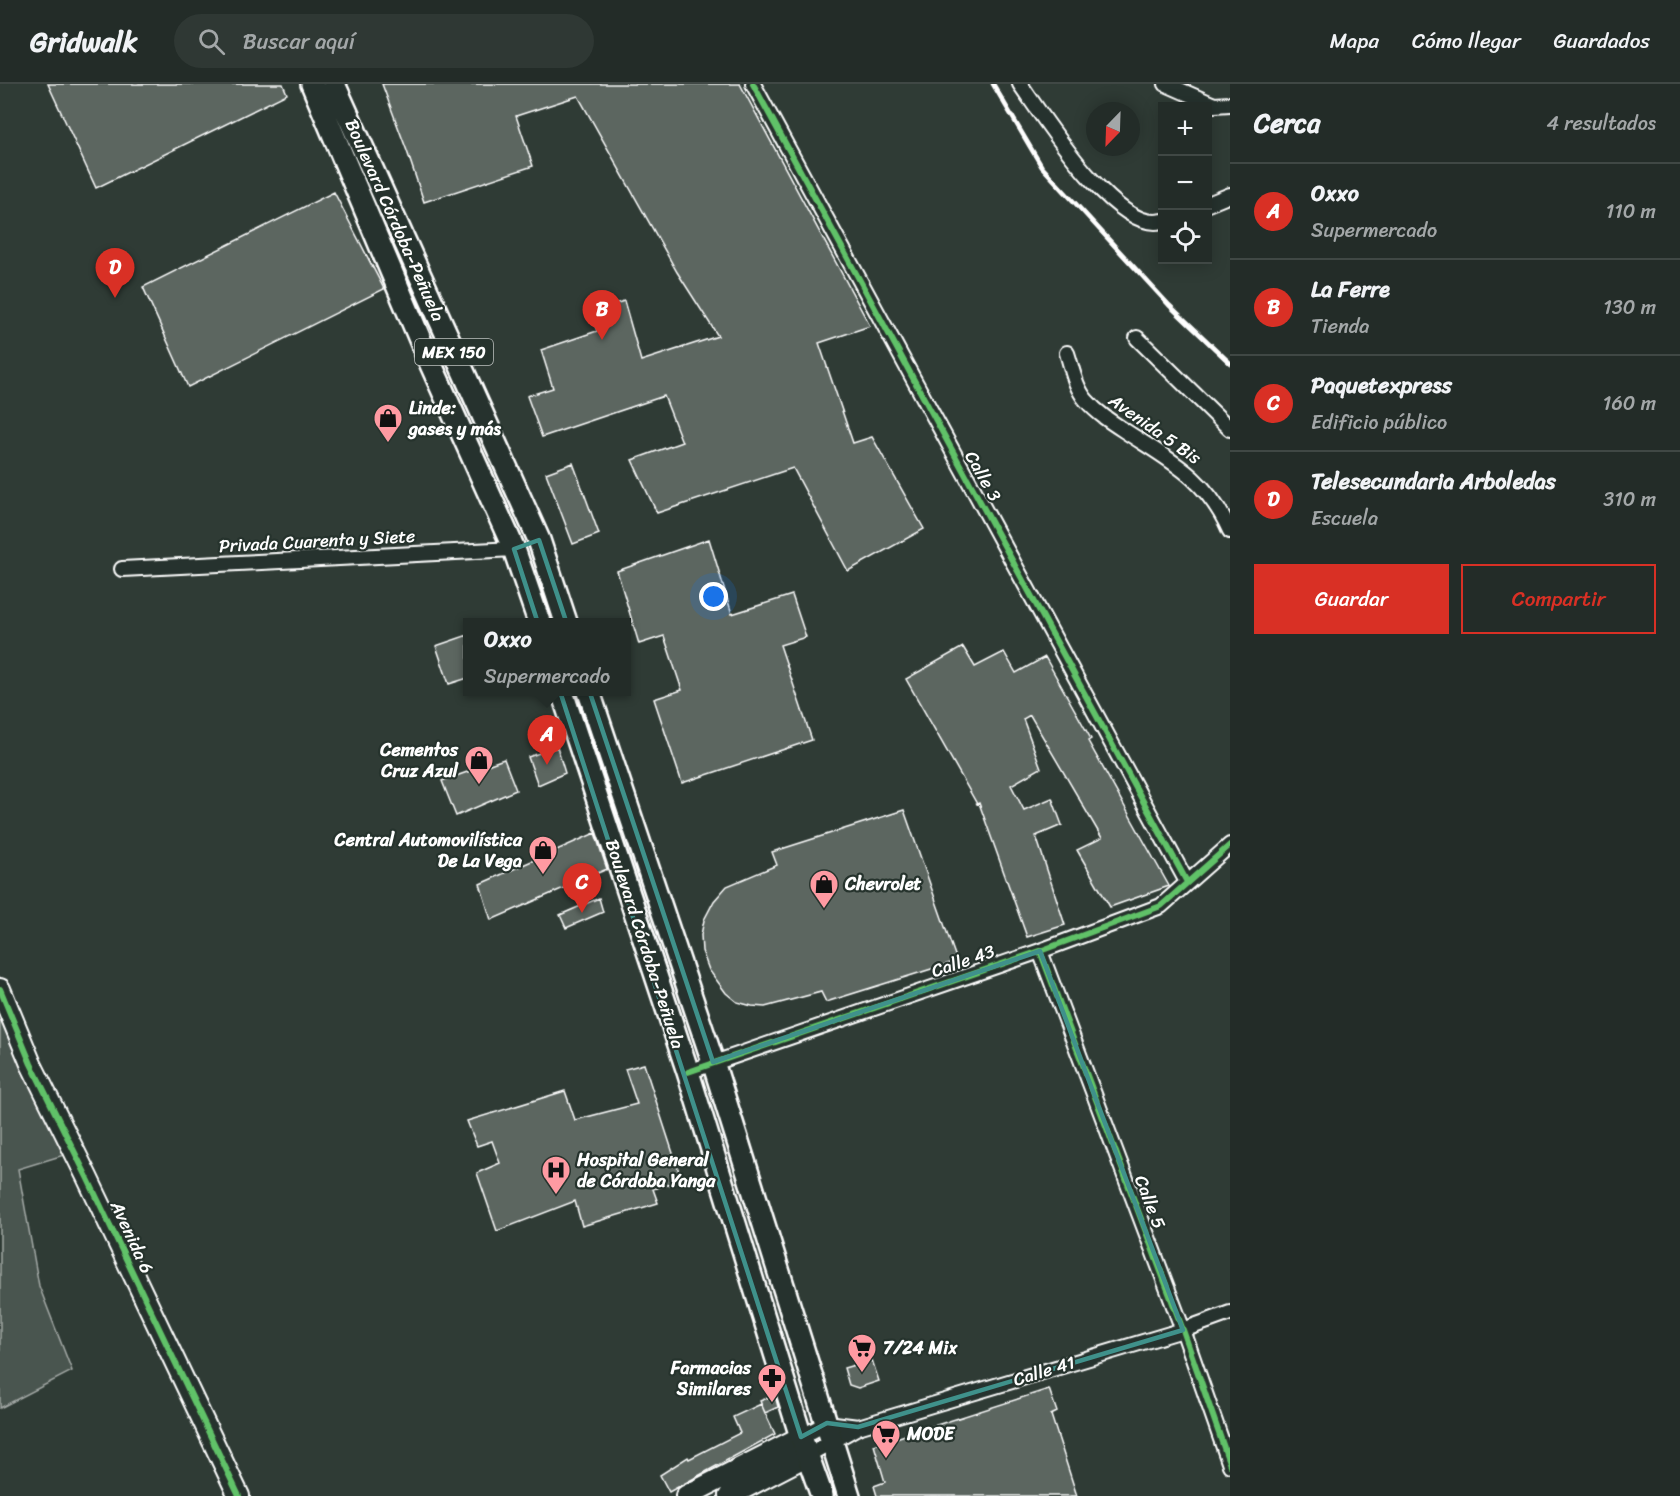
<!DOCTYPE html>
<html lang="es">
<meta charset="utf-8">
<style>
body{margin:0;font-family:Sriracha,sans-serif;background:#2f3834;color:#f1f3f6}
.controls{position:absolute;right:18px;top:18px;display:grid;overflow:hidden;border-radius:0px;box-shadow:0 3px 15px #0003}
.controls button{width:54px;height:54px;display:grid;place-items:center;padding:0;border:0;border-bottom:2px solid #404845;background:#232c28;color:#f1f3f6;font:30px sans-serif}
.compass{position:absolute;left:1086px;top:18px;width:54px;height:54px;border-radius:50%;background:#232c28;box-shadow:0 3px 15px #0003;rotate:203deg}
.you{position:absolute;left:714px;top:513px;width:21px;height:21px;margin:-15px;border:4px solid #fff;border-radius:50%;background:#1a73e8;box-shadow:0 0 0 9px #1a73e833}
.badge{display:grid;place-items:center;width:39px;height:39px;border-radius:50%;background:#d93025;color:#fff;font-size:20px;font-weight:700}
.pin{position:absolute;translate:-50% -50px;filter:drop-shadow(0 2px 3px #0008)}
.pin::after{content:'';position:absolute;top:32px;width:21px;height:18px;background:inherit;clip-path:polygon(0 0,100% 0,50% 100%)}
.popup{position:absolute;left:463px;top:534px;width:168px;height:78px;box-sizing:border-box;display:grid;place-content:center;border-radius:0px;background:#232c28;filter:drop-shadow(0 2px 4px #0005);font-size:20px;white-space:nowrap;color:#a3a7a8}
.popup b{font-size:22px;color:#f1f3f6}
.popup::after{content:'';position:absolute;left:50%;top:100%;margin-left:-12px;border:12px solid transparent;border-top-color:#232c28}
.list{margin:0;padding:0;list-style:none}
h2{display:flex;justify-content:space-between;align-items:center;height:78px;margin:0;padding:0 24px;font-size:26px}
h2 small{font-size:20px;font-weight:400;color:#a3a7a8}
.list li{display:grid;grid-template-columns:39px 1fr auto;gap:18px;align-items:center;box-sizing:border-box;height:96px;padding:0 24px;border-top:2px solid #404845}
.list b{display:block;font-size:22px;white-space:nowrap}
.list p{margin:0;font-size:20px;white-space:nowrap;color:#a3a7a8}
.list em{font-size:20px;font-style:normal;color:#a3a7a8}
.actions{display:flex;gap:12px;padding:18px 24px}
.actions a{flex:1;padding:14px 0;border:2px solid #d93025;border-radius:0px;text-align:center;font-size:21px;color:#d93025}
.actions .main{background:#d93025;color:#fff}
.icon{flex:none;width:33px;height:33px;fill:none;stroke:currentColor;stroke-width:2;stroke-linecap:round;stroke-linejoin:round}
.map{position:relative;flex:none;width:1230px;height:1412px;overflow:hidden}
header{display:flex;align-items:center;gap:36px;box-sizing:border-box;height:84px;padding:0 30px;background:#232c28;border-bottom:2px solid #404845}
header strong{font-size:28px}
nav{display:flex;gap:33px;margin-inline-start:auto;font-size:21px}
.search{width:420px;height:54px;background:#2f3834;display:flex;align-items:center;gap:15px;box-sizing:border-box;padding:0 21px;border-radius:33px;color:#a3a7a8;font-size:22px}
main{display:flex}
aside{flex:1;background:#232c28}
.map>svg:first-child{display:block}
.green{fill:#4a544f;stroke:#a4aaa7;stroke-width:1.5}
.building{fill:#5b6661;stroke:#fff;stroke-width:1.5}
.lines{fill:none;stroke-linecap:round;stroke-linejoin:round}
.street-casing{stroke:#fff;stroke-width:18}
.secondary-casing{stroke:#fff;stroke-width:24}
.primary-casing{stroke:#fff;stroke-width:26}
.street{stroke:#26332d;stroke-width:14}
.secondary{stroke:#26332d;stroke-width:20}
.primary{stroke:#26332d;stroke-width:21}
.rail{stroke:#fff;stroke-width:4.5}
.cycleway-casing{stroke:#26332d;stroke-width:10}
.cycleway{stroke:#61c268;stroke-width:6}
.marked{fill:none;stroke:#3f918b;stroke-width:4.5;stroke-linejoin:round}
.labels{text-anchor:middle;stroke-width:4.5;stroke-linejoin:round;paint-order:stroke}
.shield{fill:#26332d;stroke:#bec2c0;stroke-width:1.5}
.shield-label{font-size:16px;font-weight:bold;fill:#fff}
.street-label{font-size:18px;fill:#fff;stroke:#26332d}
.poi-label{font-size:18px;font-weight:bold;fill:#fff;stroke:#26332d;text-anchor:start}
</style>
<header>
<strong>Gridwalk</strong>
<div class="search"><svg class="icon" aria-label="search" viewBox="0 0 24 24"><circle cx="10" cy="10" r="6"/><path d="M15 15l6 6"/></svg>Buscar aquí</div>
<nav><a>Mapa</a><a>Cómo llegar</a><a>Guardados</a></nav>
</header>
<main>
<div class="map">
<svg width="1230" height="1412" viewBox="0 0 1230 1412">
<rect width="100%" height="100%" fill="#2f3b35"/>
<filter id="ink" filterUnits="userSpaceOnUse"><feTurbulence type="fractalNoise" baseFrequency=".0167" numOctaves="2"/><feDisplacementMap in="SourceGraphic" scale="12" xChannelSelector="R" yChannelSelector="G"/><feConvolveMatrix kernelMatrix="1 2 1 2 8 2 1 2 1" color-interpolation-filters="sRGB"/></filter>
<g filter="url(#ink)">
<path class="green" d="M0 925 67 1070 18 1085 39 1202 72 1287 0 1324Z"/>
<path class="building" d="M48 0H283L287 10 96 104Z
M382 0H740L870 242 819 259 853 359 872 353 924 445 848 487 793 384 657 429 632 376 682 358 664 312 542 353 527 312 553 304 541 266 597 247 590 228 624 217 641 277 718 252 677 188 578 12 516 32 533 82 424 118 407 67Z
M334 108 384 205 188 303 143 203Z
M573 379 599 450 573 460 546 389Z
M709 455 732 530 792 511 806 553 780 561 812 656 682 699 654 615 682 606 664 552 639 560 617 487Z
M468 551V594L449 600 436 562Z
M963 563 975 583 1004 568 1016 589 1045 573 1091 655 1088 657 1169 802 1110 823 1077 766 1102 754 1030 631 1023 635 1041 684 1011 701 1024 726 1052 714 1062 741 1036 752 1065 841 1027 853 979 719 977 720 906 595Z
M557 663 565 689 538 701 528 673Z
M504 675 516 706 456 732 442 697Z
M904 726 957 877 826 918 821 908 765 923 752 922 737 918 726 909 709 886 702 867 701 851 704 836 714 817 727 802 777 781 772 768Z
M595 749 607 785 491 836 480 800Z
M599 814 603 828 566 844 560 831Z
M644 980 682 1097 653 1105 658 1119 582 1142 575 1117 497 1147 477 1089 500 1079 492 1057 477 1062 467 1037 565 1007 575 1036 637 1020 625 985Z
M872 1276 879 1297 858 1304 849 1301 844 1284Z
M1049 1305 1057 1328 1051 1331 1077 1412H877L874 1402 885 1398 874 1361Z
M775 1311 778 1323 765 1329 760 1317Z
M761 1320 775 1350 669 1408 660 1391 688 1373 689 1375 740 1349 733 1333Z"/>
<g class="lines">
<g class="street-casing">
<path id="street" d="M753 0 1187 798
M1020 0C1044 34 1117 150 1162 137
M1166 0 1214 21 1230 20
M1208 120 1230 111
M1137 254 1230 345
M1067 269C1072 284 1075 303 1086 316 1097 329 1111 338 1125 347 1171 377 1206 393 1230 447
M122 485 514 465
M1040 867 1183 1246 1230 1381
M688 988 1040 867 1161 822 1230 761
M801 1353 827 1339 858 1343
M808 1371 858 1343 1183 1246 1230 1229"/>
</g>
<g class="secondary-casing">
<path id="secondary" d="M0 905 31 980 87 1093 239 1412
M686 1412 801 1353
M729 1412 808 1371"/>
</g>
<g class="primary-casing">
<path id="primary" d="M312 0 424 265 514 465 539 538
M334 0 539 456 566 538
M562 608 688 988 801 1353 822 1412
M589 608 713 978 849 1412"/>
</g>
<use href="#street" class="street"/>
<use href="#secondary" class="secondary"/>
<use href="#primary" class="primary"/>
<path class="rail" d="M993 0 1042 83 1169 221 1230 279"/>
<g class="cycleway-casing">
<path id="cycleway" d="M753 0 1187 798
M1040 867 1183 1246 1230 1381
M0 905 31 980 87 1093 239 1412
M688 988 1040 867 1161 822 1230 761"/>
</g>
<use href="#cycleway" class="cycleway"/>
</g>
</g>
<path class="marked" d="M539 456 713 978 1040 867 1183 1246 858 1343 827 1339 801 1353 514 465Z"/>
<defs>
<g id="shop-pin" transform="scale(1.5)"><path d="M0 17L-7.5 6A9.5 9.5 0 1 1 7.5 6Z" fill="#ff9aa2" stroke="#26332d"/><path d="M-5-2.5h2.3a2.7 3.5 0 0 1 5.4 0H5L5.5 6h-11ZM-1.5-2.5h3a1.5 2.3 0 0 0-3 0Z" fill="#111"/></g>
<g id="hospital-pin" transform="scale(1.5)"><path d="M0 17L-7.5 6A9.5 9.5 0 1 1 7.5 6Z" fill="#ff9aa2" stroke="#26332d"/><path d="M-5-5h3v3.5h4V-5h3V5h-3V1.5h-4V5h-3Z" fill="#111"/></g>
<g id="supermarket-pin" transform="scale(1.5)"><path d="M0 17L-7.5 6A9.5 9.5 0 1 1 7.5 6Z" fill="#ff9aa2" stroke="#26332d"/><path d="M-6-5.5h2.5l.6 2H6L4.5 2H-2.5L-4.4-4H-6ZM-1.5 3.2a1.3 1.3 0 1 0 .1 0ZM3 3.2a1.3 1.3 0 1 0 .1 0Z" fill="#111"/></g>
<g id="pharmacy-pin" transform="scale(1.5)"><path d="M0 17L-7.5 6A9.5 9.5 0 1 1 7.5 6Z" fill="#ff9aa2" stroke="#26332d"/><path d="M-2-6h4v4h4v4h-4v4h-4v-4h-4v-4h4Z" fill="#111"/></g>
</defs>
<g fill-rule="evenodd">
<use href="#shop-pin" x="388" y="334"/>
<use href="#shop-pin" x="479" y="676"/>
<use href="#shop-pin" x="543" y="766"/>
<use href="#shop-pin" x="824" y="800"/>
<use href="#hospital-pin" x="556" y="1086"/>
<use href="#supermarket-pin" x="862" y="1264"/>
<use href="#pharmacy-pin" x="772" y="1294"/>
<use href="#supermarket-pin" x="886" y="1350"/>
</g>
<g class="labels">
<rect class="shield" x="415" y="255" width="78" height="26" rx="4.5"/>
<g class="shield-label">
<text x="454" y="274">MEX 150</text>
</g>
<g class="street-label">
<text transform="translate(395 136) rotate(66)" y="6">Boulevard Córdoba-Peñuela</text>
<text transform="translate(1155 345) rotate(35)" y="6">Avenida 5 Bis</text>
<text transform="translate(983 392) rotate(61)" y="6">Calle 3</text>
<text transform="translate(317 457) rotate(-3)" y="6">Privada Cuarenta y Siete</text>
<text transform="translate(645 860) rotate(72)" y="6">Boulevard Córdoba-Peñuela</text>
<text transform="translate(963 877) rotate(-19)" y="6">Calle 43</text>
<text transform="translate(1150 1118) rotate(69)" y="6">Calle 5</text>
<text transform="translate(132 1153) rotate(65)" y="6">Avenida 6</text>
<text transform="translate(1044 1287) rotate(-17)" y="6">Calle 41</text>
</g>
<g class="poi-label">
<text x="409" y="330">Linde:<tspan x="409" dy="21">gases y más</tspan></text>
<text x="458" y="672" text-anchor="end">Cementos<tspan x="458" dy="21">Cruz Azul</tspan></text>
<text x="522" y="762" text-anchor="end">Central Automovilística<tspan x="522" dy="21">De La Vega</tspan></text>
<text x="845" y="806">Chevrolet</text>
<text x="577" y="1082">Hospital General<tspan x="577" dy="21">de Córdoba Yanga</tspan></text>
<text x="883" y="1270">7/24 Mix</text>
<text x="751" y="1290" text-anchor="end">Farmacias<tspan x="751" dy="21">Similares</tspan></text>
<text x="907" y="1356">MODE</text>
</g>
</g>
</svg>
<div class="controls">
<button>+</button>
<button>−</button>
<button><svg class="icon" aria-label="locate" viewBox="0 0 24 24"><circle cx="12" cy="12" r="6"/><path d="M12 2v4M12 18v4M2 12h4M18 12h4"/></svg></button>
</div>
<svg class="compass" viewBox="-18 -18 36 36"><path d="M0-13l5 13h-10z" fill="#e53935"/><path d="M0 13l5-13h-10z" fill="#a3a7a8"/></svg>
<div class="you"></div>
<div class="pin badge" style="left:547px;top:681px">A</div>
<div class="popup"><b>Oxxo</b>Supermercado</div>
<div class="pin badge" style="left:602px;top:256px">B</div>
<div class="pin badge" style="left:582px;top:829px">C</div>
<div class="pin badge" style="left:115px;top:214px">D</div>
</div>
<aside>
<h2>Cerca<small>4 resultados</small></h2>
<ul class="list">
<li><span class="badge">A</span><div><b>Oxxo</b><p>Supermercado</p></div><em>110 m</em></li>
<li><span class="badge">B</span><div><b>La Ferre</b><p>Tienda</p></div><em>130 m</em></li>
<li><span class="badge">C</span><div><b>Paquetexpress</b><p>Edificio público</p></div><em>160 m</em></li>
<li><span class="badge">D</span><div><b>Telesecundaria Arboledas</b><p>Escuela</p></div><em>310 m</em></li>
</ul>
<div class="actions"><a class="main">Guardar</a><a>Compartir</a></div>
</aside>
</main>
